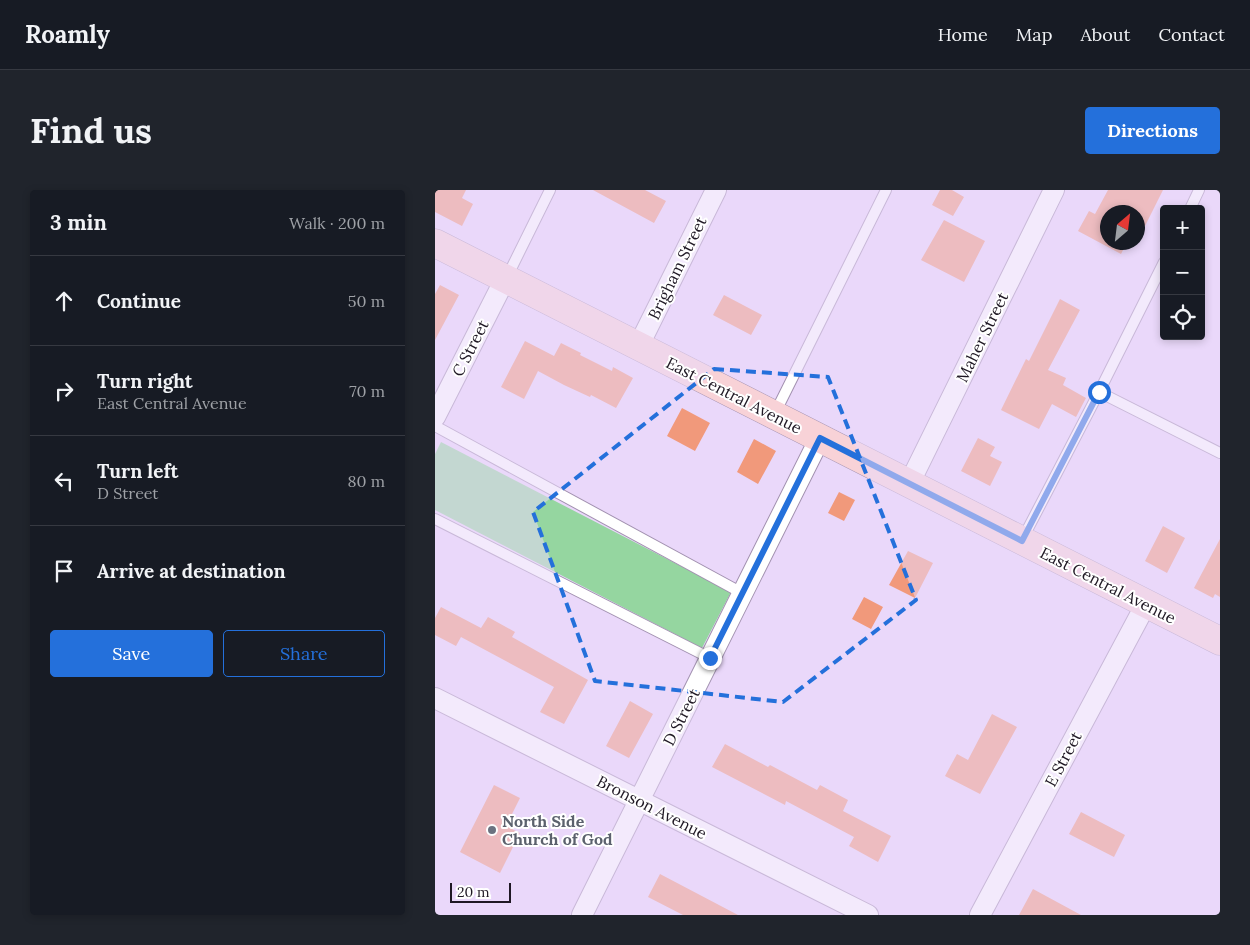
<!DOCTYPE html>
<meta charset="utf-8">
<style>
body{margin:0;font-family:Lora,serif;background:#20242c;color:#f1f3f6}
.controls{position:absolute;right:15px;top:15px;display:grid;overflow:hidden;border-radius:5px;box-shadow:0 2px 8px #0003}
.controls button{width:45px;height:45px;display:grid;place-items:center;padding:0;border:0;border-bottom:1px solid #363941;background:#171b24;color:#f1f3f6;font:25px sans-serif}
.compass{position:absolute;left:665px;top:15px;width:45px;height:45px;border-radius:50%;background:#171b24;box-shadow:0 2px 8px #0003;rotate:28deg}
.scale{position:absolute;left:15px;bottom:12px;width:61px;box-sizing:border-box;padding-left:5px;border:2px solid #1f1824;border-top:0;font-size:14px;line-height:18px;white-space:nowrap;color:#1f1824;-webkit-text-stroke:4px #fff;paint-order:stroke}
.stop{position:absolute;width:15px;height:15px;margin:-11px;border:4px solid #2470db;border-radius:50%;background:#fff}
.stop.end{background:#2470db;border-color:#fff;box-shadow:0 1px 5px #0008}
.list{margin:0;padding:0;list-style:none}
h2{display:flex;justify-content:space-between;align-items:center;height:65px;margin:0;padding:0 20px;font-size:21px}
h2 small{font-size:16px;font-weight:400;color:#9ea1a6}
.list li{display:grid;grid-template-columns:32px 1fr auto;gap:15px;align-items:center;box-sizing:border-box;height:90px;padding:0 20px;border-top:1px solid #363941}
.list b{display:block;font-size:19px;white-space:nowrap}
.list p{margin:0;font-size:16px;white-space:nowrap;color:#9ea1a6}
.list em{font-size:16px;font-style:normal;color:#9ea1a6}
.actions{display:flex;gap:10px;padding:15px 20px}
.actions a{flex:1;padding:11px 0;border:1px solid #2470db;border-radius:5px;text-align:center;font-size:18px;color:#2470db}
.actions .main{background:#2470db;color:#fff}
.icon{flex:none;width:28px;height:28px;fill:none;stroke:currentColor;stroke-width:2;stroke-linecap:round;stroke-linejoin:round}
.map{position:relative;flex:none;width:785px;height:725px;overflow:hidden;border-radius:5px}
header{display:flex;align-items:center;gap:30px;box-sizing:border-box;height:70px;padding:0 25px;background:#171b24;border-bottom:1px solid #363941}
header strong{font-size:24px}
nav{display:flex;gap:28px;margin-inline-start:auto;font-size:18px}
.intro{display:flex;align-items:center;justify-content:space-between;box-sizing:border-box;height:120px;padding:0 30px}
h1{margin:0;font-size:35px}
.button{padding:12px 22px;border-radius:5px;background:#2470db;color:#fff;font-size:18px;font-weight:700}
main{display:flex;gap:30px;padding:0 30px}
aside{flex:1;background:#171b24;border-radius:5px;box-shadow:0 2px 8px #0003}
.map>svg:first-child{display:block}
.green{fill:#95d6a0}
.building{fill:#f1997b}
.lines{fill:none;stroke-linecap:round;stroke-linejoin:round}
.lane-casing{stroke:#a291b0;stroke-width:12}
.street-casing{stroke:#a291b0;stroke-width:22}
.secondary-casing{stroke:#a291b0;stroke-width:29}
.lane{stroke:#fff;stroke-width:10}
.street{stroke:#fff;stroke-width:20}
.secondary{stroke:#f8d2d7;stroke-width:28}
.route{stroke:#2470db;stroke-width:6}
.marked{fill:none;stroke:#2470db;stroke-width:4;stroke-dasharray:10 6;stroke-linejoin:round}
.worship-dot{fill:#6b7280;stroke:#fff;stroke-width:2}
.labels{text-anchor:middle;stroke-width:4;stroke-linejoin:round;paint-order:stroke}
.street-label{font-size:16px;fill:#1f1824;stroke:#fff}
.worship-label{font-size:16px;font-weight:bold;fill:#5b616d;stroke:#fff;text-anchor:start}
</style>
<header>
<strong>Roamly</strong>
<nav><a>Home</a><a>Map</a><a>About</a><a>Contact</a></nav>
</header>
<div class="intro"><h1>Find us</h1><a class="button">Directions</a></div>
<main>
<aside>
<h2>3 min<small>Walk · 200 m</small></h2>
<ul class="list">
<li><svg class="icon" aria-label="ahead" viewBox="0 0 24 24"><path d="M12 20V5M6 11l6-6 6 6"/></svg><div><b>Continue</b></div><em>50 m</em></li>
<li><svg class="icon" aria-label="right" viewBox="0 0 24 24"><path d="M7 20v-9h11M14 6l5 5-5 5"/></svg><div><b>Turn right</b><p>East Central Avenue</p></div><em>70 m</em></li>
<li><svg class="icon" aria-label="left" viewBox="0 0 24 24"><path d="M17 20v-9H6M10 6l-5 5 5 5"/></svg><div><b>Turn left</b><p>D Street</p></div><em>80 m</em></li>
<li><svg class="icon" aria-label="arrive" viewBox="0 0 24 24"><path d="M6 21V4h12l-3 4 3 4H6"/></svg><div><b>Arrive at destination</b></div></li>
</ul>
<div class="actions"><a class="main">Save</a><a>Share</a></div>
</aside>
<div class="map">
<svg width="785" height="725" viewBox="0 0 785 725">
<rect width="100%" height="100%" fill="#ead8fa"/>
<path class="green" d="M6 252 296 402 267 458 0 320V264Z"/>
<path class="building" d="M0 0H31L27 8 38 14 27 36 0 22Z
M158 0H210L231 11 219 33Z
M505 0H517L529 7 518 26 497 15Z
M673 0H728L706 44 702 42V22H672V52H692L686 64 643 41 654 21 660 24Z
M509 30 550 51 529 92 486 70Z
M5 95 24 105 0 150V104Z
M289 105 327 125 316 145 278 125Z
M625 109 645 120 613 180 631 188 628 195 651 208 641 227 617 214 604 239 566 220 591 169 594 171Z
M90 151 119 166 126 153 146 163 145 165 177 181 178 177 198 188 181 218 156 205 155 207 129 195 103 181 89 209 66 197Z
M247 218 275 233 260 261 232 246Z
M543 248 560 257 555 266 567 272 555 296 526 281Z
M319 249 341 261 323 294 302 282Z
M404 302 420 310 409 331 393 323Z
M728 336 750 348 732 383 710 371Z
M785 349V407L780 404 778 408 759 398Z
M473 361 498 373 480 408 454 395Z
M429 407 448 417 436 439 417 429Z
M6 417 46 438 53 427 80 442 77 447 153 490 129 534 105 522 119 497 26 447 21 456 0 445V428Z
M195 511 218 524 194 568 171 556Z
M557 524 582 537 545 604 510 586 522 564 533 570Z
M290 554 333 577 335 575 382 600 385 595 413 610 408 621 456 646 443 672 414 656 419 647 351 611 350 615 277 577Z
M59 595 85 608 71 636 85 643 65 683 25 662Z
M646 622 690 645 679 667 634 644Z
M225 684 303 725H248L213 707Z
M598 699 646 725H584Z"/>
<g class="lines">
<g class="lane-casing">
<path id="lane" d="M755 19 764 0
M71 89 115 0
M664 202 785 263
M340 223 451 0
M0 236 307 403
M0 329 275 468
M587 350 664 202 729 72"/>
</g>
<g class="street-casing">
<path id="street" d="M203 157 281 0
M0 227 70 89
M474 294 619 0
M0 508 433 725
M147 725 385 248
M545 725 711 414"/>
</g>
<g class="secondary-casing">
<path id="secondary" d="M0 53 785 451"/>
</g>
<use href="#lane" class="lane"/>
<use href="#street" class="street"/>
<use href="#secondary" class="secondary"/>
</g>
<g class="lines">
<path class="route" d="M275 468 385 248 587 351 664 202"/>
</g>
<path d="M0 0H785V725H0ZM279 179 393 187 481 410 348 512 160 491 98 322Z" fill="#ead8fa" fill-opacity=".55" fill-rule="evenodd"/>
<path class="marked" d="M279 179 393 187 481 410 348 512 160 491 98 322Z"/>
<circle class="worship-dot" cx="57" cy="640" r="5"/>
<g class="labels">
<g class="street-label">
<text transform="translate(242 78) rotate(-64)" y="6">Brigham Street</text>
<text transform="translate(547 147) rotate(-64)" y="6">Maher Street</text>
<text transform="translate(35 158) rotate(-63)" y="6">C Street</text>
<text transform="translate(299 205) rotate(27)" y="6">East Central Avenue</text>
<text transform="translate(673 395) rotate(27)" y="6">East Central Avenue</text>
<text transform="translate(246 527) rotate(-63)" y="6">D Street</text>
<text transform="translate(628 569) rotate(-62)" y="6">E Street</text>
<text transform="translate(217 617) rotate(27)" y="6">Bronson Avenue</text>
</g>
<g class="worship-label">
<text x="67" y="637">North Side<tspan x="67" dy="18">Church of God</tspan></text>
</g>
</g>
</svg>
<div class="controls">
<button>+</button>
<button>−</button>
<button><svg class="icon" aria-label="locate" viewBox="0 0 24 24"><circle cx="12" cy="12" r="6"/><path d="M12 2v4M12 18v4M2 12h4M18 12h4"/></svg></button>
</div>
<svg class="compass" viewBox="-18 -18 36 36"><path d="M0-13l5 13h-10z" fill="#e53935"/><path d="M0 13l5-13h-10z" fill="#9ea1a6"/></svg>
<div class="scale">20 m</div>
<div class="stop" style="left:664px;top:202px"></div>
<div class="stop end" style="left:275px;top:468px"></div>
</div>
</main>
